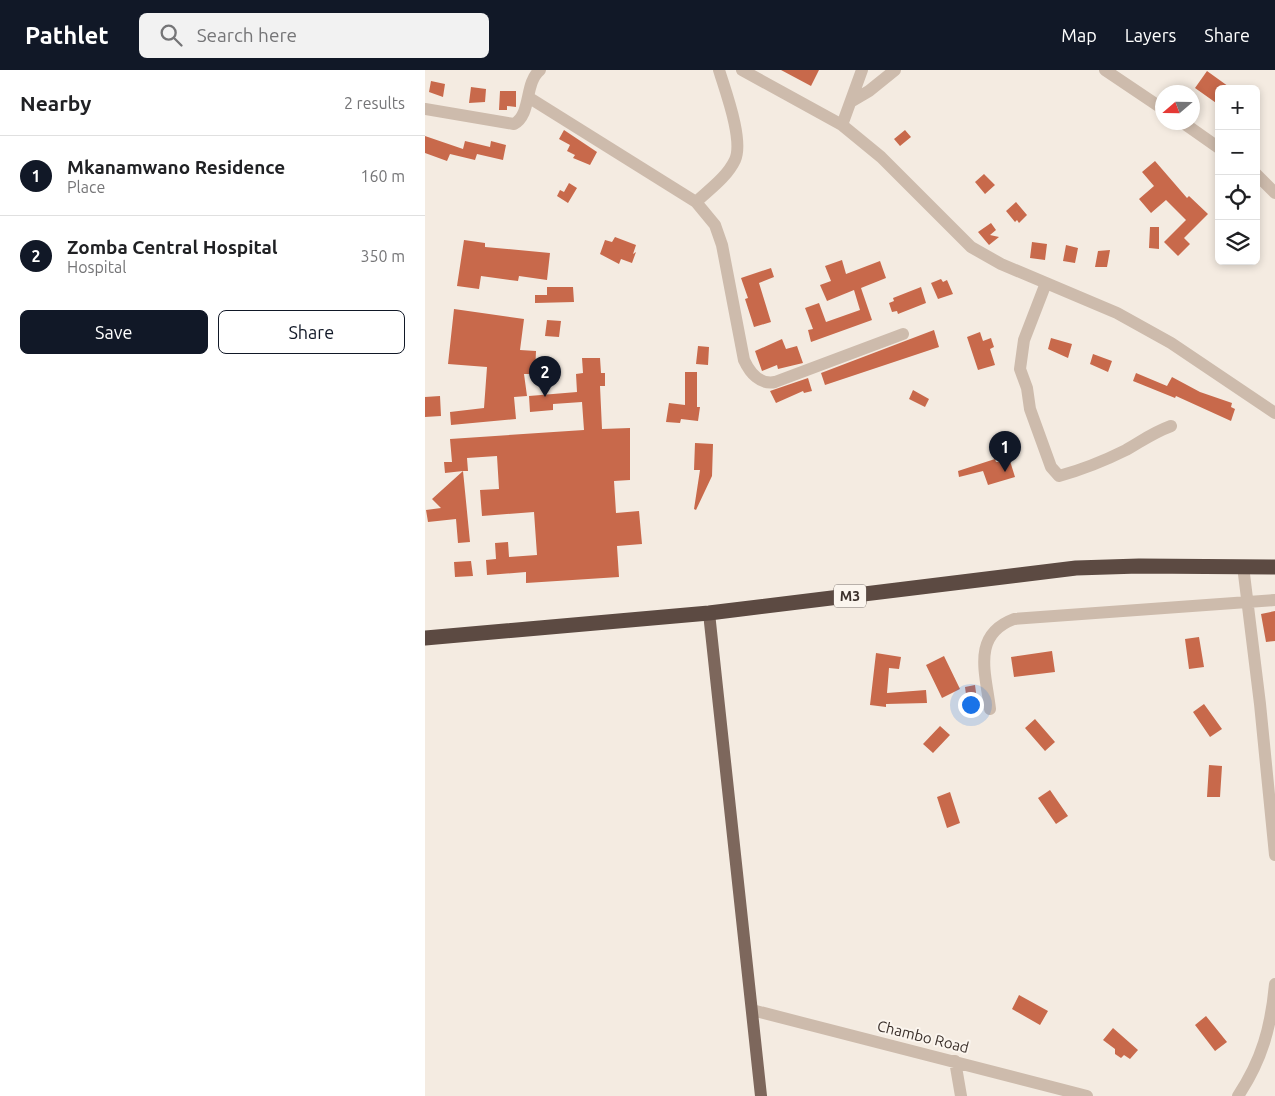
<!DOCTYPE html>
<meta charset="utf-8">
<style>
body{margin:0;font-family:Ubuntu,sans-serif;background:#f2f2f2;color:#202124}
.controls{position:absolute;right:15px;top:15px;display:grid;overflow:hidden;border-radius:8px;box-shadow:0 2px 8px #0003}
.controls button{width:45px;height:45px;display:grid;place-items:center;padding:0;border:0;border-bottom:1px solid #e0e0e0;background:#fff;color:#202124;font:25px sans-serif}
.compass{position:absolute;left:730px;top:15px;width:45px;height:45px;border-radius:50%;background:#fff;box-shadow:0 2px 8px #0003;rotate:250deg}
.you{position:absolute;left:545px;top:634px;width:18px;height:18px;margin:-12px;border:4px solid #fff;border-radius:50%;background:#1a73e8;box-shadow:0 0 0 8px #1a73e833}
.badge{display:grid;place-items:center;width:32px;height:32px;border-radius:50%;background:#111827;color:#fff;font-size:16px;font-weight:700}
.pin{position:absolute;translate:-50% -41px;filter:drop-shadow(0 1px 2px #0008)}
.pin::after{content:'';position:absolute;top:26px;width:18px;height:15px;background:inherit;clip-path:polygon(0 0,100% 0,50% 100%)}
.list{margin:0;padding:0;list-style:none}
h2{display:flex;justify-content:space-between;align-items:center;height:65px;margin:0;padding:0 20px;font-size:21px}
h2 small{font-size:16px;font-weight:400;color:#757577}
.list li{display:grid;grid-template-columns:32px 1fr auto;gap:15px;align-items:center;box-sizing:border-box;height:80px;padding:0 20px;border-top:1px solid #e0e0e0}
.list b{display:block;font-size:19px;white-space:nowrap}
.list p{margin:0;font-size:16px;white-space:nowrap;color:#757577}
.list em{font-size:16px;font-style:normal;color:#757577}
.actions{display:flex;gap:10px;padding:15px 20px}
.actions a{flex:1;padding:11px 0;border:1px solid #111827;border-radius:8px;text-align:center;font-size:18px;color:#111827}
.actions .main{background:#111827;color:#fff}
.icon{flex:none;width:28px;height:28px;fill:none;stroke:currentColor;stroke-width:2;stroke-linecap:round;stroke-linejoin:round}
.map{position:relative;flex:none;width:850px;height:1026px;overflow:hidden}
header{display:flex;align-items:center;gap:30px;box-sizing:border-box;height:70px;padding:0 25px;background:#111827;color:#fff}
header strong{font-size:24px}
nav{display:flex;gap:28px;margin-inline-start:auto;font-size:18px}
.search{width:350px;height:45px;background:#f2f2f2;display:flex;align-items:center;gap:12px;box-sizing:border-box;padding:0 18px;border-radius:8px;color:#757577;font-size:19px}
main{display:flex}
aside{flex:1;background:#fff}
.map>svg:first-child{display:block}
.building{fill:#c8694b}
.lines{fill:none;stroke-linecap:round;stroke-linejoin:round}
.minor{stroke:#cdbbac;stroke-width:12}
.major{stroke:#7d675c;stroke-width:12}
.highway{stroke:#5c4a42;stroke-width:15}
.labels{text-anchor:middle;stroke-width:4;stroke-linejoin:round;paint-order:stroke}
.shield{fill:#fbf5ee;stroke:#756b66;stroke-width:1}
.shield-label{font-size:14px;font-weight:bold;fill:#3b302b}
.street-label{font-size:15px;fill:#3b302b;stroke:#fbf5ee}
</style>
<header>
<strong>Pathlet</strong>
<div class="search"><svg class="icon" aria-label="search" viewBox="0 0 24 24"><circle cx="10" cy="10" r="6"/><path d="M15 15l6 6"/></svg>Search here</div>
<nav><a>Map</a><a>Layers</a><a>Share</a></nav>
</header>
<main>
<aside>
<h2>Nearby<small>2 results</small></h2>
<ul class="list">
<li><span class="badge">1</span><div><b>Mkanamwano Residence</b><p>Place</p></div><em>160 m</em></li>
<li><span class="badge">2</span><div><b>Zomba Central Hospital</b><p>Hospital</p></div><em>350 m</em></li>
</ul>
<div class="actions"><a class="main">Save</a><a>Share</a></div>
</aside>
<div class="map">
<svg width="850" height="1026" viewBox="0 0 850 1026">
<rect width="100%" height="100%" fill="#f4ebe1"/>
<path class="building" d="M356 0H394L386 16Z
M782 1 807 19H794V35L770 18Z
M6 11 20 14 18 27 4 22Z
M46 17 61 19 60 32 44 33Z
M75 21H91V37L82 36V40H74Z
M139 60 172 82 165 95 148 88 150 85 142 81 145 75 134 69Z
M480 60 486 67 475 76 469 69Z
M0 66 38 79 40 71 65 77 66 71 81 75 78 90 52 84 50 90 25 84 22 91 0 83Z
M730 91 762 128 764 126 783 144 759 168 765 174 753 186 739 172 761 150 741 130 726 143 714 129 729 116 717 102Z
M559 104 570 115 560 124 550 112Z
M144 113 152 118 143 133 132 126 135 120 139 122Z
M591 132 602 145 594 153 592 150 590 152 581 141Z
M566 153 571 160 565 165 574 167 564 175 553 162Z
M725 157H734V179L724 178Z
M190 167 211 175 208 184 211 182 207 193 196 189 194 194 175 184 180 170 187 172Z
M39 170 60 173V177L125 183 122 210 94 206 93 211 56 206 54 219 32 216Z
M607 172 622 174 620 190 605 188Z
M641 175 653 178 650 193 638 191Z
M685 180 682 197H670L673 181Z
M417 190 421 204 455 191 461 208 436 218 447 250 386 272 383 260 388 259 380 238 394 233 401 252 435 240 429 220 402 231 395 215 406 211 400 196Z
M346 198 349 207 334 213 346 252 329 257 320 229 323 228 316 208Z
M516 209 518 212 522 210 528 224 513 229 506 213Z
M122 217H148L149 232 110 233V225H122Z
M496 217 501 233 473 244 472 241 467 242 464 233 469 231 468 228Z
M29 239 99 249 95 280 111 281 110 304H99L102 326 89 327 91 349 26 355 25 342 59 338 62 297 23 294Z
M122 250 136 251 134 267 120 266Z
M509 260 514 277 400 315 396 303Z
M555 262 558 271 566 268 569 277 565 279 570 295 553 300 542 267Z
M626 268 647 274 643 288 623 279Z
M357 269 361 279 372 276 378 293 353 299 352 295 337 301 330 281Z
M273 276 284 277 283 295 271 294Z
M668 284 687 291 683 302 665 294Z
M157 288H175L176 303H180V316H175L177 359 205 358V410L189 411 191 443 214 441 217 474 192 476 194 507 101 513V502L62 505 61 490 71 489 70 473 83 472 84 487 112 485 109 442 57 446 55 420 74 419 72 386 42 388 43 401H38L45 472 33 473 31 449 3 452 1 440 16 438 7 429 38 401 20 403 19 392H27L25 369 159 360 157 332 128 334V340L105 342 104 326 152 322 151 304 158 303Z
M260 302H272V337H275L273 351 256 349 255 353 241 352 244 333 260 335Z
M711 303 742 316 747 307 775 322 807 333 806 337 810 339 806 351 751 326 750 328 708 311Z
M383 308 387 321 379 323 378 321 351 333 345 321Z
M488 320 504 329 500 337 484 329Z
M15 326 16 346 0 347V327Z
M270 373 288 374 287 406 271 440 269 439 275 400H269Z
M570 389 571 392 585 391 590 407 563 415 558 401 534 407 533 401Z
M46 491 48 506 30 507 29 492Z
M850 541V571L841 572 836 544Z
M774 567 779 597 764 599 760 569Z
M627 581 630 602 589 607 586 587Z
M451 583 476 587 474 599 464 598 462 623 501 620 502 633 461 634V637L445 635Z
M519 586 535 619 517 628 501 595Z
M550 615 552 630 542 632 540 617Z
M779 634 797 659 785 667 768 642Z
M610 649 630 672 620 681 600 658Z
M515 656 525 665 508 683 498 674Z
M784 695 797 696 795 727H782Z
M625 720 643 746 631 754 613 728Z
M525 722 535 753 522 758 512 727Z
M594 925 623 941 615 955 587 939Z
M781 946 802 972 790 981 770 955Z
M688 958 713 980 705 989 699 985 696 988 690 984V979L678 970Z"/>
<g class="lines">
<path class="minor" d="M294 0C300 20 319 70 310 90 302 107 285 119 271 132L290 155 297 175 319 290C325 303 335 315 350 312L478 264
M317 0 417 55 456 87 546 177 576 194 692 243 746 273 850 343
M680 0 738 39
M103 27 271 132
M427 31 444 21 470 0
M0 39 89 54C107 44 99 13 115 0
M757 52 794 78
M417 55 437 0
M831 104 850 123
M621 213 599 270 595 299 602 318 605 339 626 397 634 406C656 400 681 390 701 380 717 371 727 363 746 356
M818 496 835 634 850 785
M565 639C561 604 546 565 589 549L850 530
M327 940 662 1026
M530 991 536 1026
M813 1026C837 990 846 957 850 914"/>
<path class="major" d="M284 543 336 1026"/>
<path class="highway" d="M0 568 284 543 651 498 714 496 850 497"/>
</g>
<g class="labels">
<rect class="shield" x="409" y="514.5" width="32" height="23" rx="4"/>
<g class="shield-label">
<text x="425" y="531">M3</text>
</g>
<g class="street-label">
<text transform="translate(498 967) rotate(14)" y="5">Chambo Road</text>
</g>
</g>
</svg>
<div class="controls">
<button>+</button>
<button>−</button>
<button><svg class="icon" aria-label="locate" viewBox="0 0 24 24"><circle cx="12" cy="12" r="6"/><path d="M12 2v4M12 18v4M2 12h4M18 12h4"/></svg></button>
<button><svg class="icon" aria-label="layers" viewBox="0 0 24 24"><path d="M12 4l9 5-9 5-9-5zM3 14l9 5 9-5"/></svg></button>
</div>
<svg class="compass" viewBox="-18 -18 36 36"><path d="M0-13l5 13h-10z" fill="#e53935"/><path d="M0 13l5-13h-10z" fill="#757577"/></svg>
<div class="you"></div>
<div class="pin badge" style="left:580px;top:402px">1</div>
<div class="pin badge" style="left:120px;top:327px">2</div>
</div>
</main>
